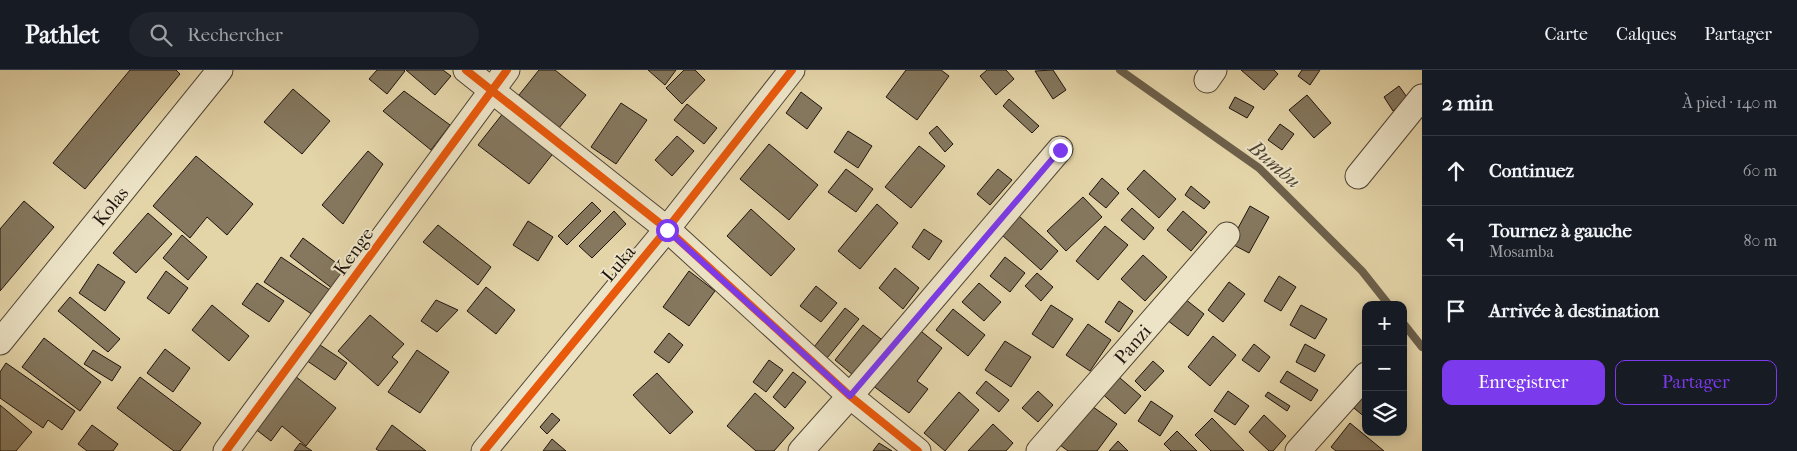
<!DOCTYPE html>
<html lang="fr">
<meta charset="utf-8">
<style>
body{margin:0;font-family:"IM FELL French Canon",serif;background:#20242c;color:#f1f3f6}
.controls{position:absolute;right:15px;bottom:15px;display:grid;overflow:hidden;border-radius:10px;box-shadow:0 2px 12px #0003}
.controls button{width:45px;height:45px;display:grid;place-items:center;padding:0;border:0;border-bottom:1px solid #363941;background:#171b24;color:#f1f3f6;font:25px sans-serif}
.stop{position:absolute;width:15px;height:15px;margin:-11px;border:4px solid #7c3aed;border-radius:50%;background:#fff}
.stop.end{background:#7c3aed;border-color:#fff;box-shadow:0 1px 5px #0008}
.list{margin:0;padding:0;list-style:none}
h2{display:flex;justify-content:space-between;align-items:center;height:65px;margin:0;padding:0 20px;font-size:21px}
h2 small{font-size:16px;font-weight:400;color:#9ea1a6}
.list li{display:grid;grid-template-columns:32px 1fr auto;gap:15px;align-items:center;box-sizing:border-box;height:70px;padding:0 20px;border-top:1px solid #363941}
.list b{display:block;font-size:19px;white-space:nowrap}
.list p{margin:0;font-size:16px;white-space:nowrap;color:#9ea1a6}
.list em{font-size:16px;font-style:normal;color:#9ea1a6}
.actions{display:flex;gap:10px;padding:15px 20px}
.actions a{flex:1;padding:11px 0;border:1px solid #7c3aed;border-radius:10px;text-align:center;font-size:18px;color:#7c3aed}
.actions .main{background:#7c3aed;color:#fff}
.icon{flex:none;width:28px;height:28px;fill:none;stroke:currentColor;stroke-width:2;stroke-linecap:round;stroke-linejoin:round}
.map{position:relative;flex:none;width:1422px;height:381px;overflow:hidden}
header{display:flex;align-items:center;gap:30px;box-sizing:border-box;height:70px;padding:0 25px;background:#171b24;border-bottom:1px solid #363941}
header strong{font-size:24px}
nav{display:flex;gap:28px;margin-inline-start:auto;font-size:18px}
.search{width:350px;height:45px;background:#20242c;display:flex;align-items:center;gap:12px;box-sizing:border-box;padding:0 18px;border-radius:28px;color:#9ea1a6;font-size:19px}
main{display:flex}
aside{flex:1;background:#171b24}
.map>svg:first-child{display:block}
.lines{fill:none;stroke-linecap:round;stroke-linejoin:round}
.stream{stroke:#6d604b;stroke-width:8}
.building{fill:#85785f;stroke:#1f140e}
.minor-casing{stroke:#504435;stroke-width:27}
.minor{stroke:#ede4c7;stroke-width:25}
.cycleway-casing{stroke:#ede4c7;stroke-width:11}
.cycleway{stroke:#e8590c;stroke-width:8}
.route{stroke:#7c3aed;stroke-width:6}
.labels{text-anchor:middle;stroke-width:4;stroke-linejoin:round;paint-order:stroke}
.street-label{font-size:19px;fill:#1f140e;stroke:#ede4c7}
.water-label{font-size:20px;font-style:italic;fill:#534737;stroke:#ede4c7}
</style>
<header>
<strong>Pathlet</strong>
<div class="search"><svg class="icon" aria-label="search" viewBox="0 0 24 24"><circle cx="10" cy="10" r="6"/><path d="M15 15l6 6"/></svg>Rechercher</div>
<nav><a>Carte</a><a>Calques</a><a>Partager</a></nav>
</header>
<main>
<div class="map">
<svg width="1422" height="381" viewBox="0 0 1422 381">
<rect width="100%" height="100%" fill="#e4d5a9"/>
<filter id="stains"><feTurbulence type="fractalNoise" baseFrequency=".004" numOctaves="4"/><feColorMatrix values="0 0 0 0 .2 0 0 0 0 .09 0 0 0 0 .02 0 0 0 .5 -.17"/></filter>
<radialGradient id="worn" r=".72"><stop offset=".6" stop-color="#630" stop-opacity="0"/><stop offset="1" stop-color="#630" stop-opacity=".3"/></radialGradient>
<g class="lines">
<path class="stream" d="M1120 0 1259 98 1362 201 1389 235
M1403 253 1422 277"/>
</g>
<path class="building" d="M130 0H176L180 4 85 119 53 93Z
M377 0H404L405 1 387 24 369 9Z
M406 0H443L451 6 435 25Z
M539 0H555L586 25 559 58 519 25Z
M648 0H676L665 15Z
M684 0H695L705 10 682 34 666 18Z
M906 0H941L949 6 917 50 886 27Z
M987 0H1006L1014 9 996 25 980 6Z
M1053 0 1066 20 1053 29 1035 1Z
M1241 0H1274L1278 4 1264 20Z
M1302 0H1320L1310 15 1298 6Z
M1399 16 1409 30 1393 41 1384 27Z
M293 19 330 51 302 84 264 52Z
M404 21 450 55 431 80 383 41Z
M801 22 822 38 807 59 786 43Z
M1307 25 1331 53 1314 68 1289 40Z
M1235 27 1254 37 1247 48 1229 38Z
M1009 29 1039 56 1032 63 1003 36Z
M621 33 647 50 616 94 591 77Z
M687 34 717 58 704 74 674 50Z
M504 42 555 81 529 114 478 75Z
M1280 54 1294 64 1282 80 1268 70Z
M937 56 953 74 945 82 929 63Z
M848 61 872 76 858 98 834 82Z
M677 66 694 81 672 106 655 90Z
M769 74 818 115 789 150 740 109Z
M919 76 945 96 911 138 885 117Z
M368 81 383 94 343 154 322 135Z
M196 86 253 134 227 165 207 147 190 168 153 136Z
M846 99 873 119 856 142 828 122Z
M998 99 1012 110 990 135 977 124Z
M1144 100 1176 129 1159 148 1127 119Z
M1102 108 1119 123 1106 138 1089 124Z
M1191 116 1210 132 1204 139 1185 125Z
M1083 127 1102 147 1066 181 1047 161Z
M24 131 54 157 0 221V159Z
M592 132 601 141 567 175 558 166Z
M877 134 898 153 860 199 838 181Z
M1250 136 1269 147 1249 183 1230 173Z
M1132 138 1154 158 1144 170 1121 150Z
M751 139 795 179 771 206 727 166Z
M614 141 626 154 592 188 579 176Z
M1183 141 1207 162 1191 181 1167 160Z
M148 143 172 164 136 203 113 183Z
M1019 146 1058 181 1041 200 1002 165Z
M528 151 553 167 538 191 513 175Z
M438 155 491 197 478 215 423 172Z
M1105 156 1128 175 1098 210 1076 191Z
M924 159 942 171 929 190 912 177Z
M182 165 207 187 188 210 163 188Z
M303 168 347 201 333 219 290 186Z
M1143 185 1167 207 1145 231 1121 209Z
M281 187 330 220 313 245 264 212Z
M1005 187 1025 203 1010 222 990 206Z
M98 194 125 212 105 241 79 223Z
M895 198 919 218 903 239 879 218Z
M166 201 188 218 169 244 147 228Z
M689 201 715 221 689 256 663 237Z
M1037 203 1053 217 1041 231 1025 216Z
M1279 206 1296 217 1281 241 1264 231Z
M1229 212 1245 224 1223 252 1208 240Z
M257 213 284 231 269 252 242 234Z
M979 213 1001 232 984 251 962 232Z
M816 216 837 233 821 252 800 236Z
M486 217 515 240 496 264 467 241Z
M1180 225 1204 244 1188 266 1163 247Z
M70 227 120 269 108 282 58 241Z
M436 230 458 240 437 262 421 251Z
M1119 231 1133 241 1119 262 1105 252Z
M212 235 249 266 229 291 192 260Z
M1051 235 1073 249 1053 278 1032 264Z
M1301 235 1327 249 1315 269 1290 255Z
M845 238 859 249 827 288 814 277Z
M953 239 985 265 968 286 936 260Z
M370 245 404 274 392 287 398 292 378 316 338 281Z
M1088 254 1111 270 1090 301 1066 285Z
M863 255 881 269 853 305 835 290Z
M917 258 942 278 917 311 928 319 909 343 872 315Z
M669 263 683 275 669 293 654 282Z
M1213 266 1236 285 1210 316 1188 297Z
M44 268 101 312 80 341 22 297Z
M314 271 347 293 335 310 303 288Z
M1005 271 1031 287 1011 317 985 300Z
M1254 274 1270 287 1259 302 1242 290Z
M1305 274 1325 285 1315 302 1296 292Z
M165 279 190 298 173 322 147 303Z
M93 280 121 297 112 311 84 294Z
M417 280 449 302 420 343 388 322Z
M769 290 783 300 766 322 753 312Z
M1153 291 1164 301 1145 321 1135 311Z
M6 293 75 341 62 360 48 350 43 358 0 328V302Z
M1287 301 1318 320 1311 331 1280 312Z
M793 302 806 312 785 338 773 327Z
M1113 302 1141 326 1125 344 1098 320Z
M657 303 693 342 670 364 633 325Z
M295 306 336 338 306 376 282 356 271 371 254 358Z
M140 307 201 353 180 381H174L117 338Z
M986 311 1009 330 999 342 976 323Z
M1366 314V348L1349 334Z
M1038 321 1053 335 1038 352 1022 338Z
M1228 321 1249 336 1235 355 1214 341Z
M959 322 979 340 945 381 924 363Z
M1268 322 1290 336 1287 341 1265 326Z
M755 323 794 358 774 381H756L727 356Z
M1151 331 1173 346 1160 366 1138 351Z
M1089 334 1117 354 1097 381H1068L1060 375Z
M0 335 32 362 16 381H0Z
M552 343 560 350 547 364 540 357Z
M1264 345 1286 366 1273 381H1269L1249 362Z
M1212 348 1244 381H1211L1195 365Z
M1350 353 1384 381H1336L1331 377Z
M993 354 1013 373 1006 381H968Z
M92 355 118 374 113 381H87L78 374Z
M392 355 426 381H379L376 379Z
M1177 361 1197 381H1171L1164 374Z
M552 369 566 381H543Z
M1118 371 1128 381H1109Z
M300 373 312 381H294Z
M879 373 892 381H873Z"/>
<g class="lines">
<g class="minor-casing">
<g id="minor">
<path d="M466 0 667 159 850 326 918 381"/>
<path d="M1207 10 1214 0"/>
<path d="M1358 106 1422 27"/>
<path id="s1" d="M0 272 220 0"/>
<path d="M226 381 507 0"/>
<path d="M484 381 667 159 792 0"/>
<path d="M801 381 850 326 1060 79"/>
<path id="s2" d="M1039 381 1227 165"/>
<path d="M1298 381 1366 305"/>
</g>
</g>
<use href="#minor" class="minor"/>
<g class="cycleway-casing">
<path id="cycleway" d="M466 0 667 159 850 326 918 381
M226 381 507 0
M484 381 667 159 792 0"/>
</g>
<use href="#cycleway" class="cycleway"/>
</g>
<g class="lines">
<path class="route" d="M667 160 850 326 1060 80"/>
</g>
<g class="labels">
<g class="street-label">
<text dy="7" stroke="none"><textPath href="#s1" startOffset="175">Kolas</textPath></text>
<text transform="translate(353 181) rotate(-54)" y="7">Kenge</text>
<text transform="translate(618 193) rotate(-50)" y="7">Luka</text>
<text dy="7" stroke="none"><textPath href="#s2" startOffset="142">Panzi</textPath></text>
</g>
<g class="water-label">
<text transform="translate(1275 94) rotate(41)" y="7">Bumbu</text>
</g>
</g>
<rect width="100%" height="100%" filter="url(#stains)"/>
<rect width="100%" height="100%" fill="url(#worn)"/>
</svg>
<div class="controls">
<button>+</button>
<button>−</button>
<button><svg class="icon" aria-label="layers" viewBox="0 0 24 24"><path d="M12 4l9 5-9 5-9-5zM3 14l9 5 9-5"/></svg></button>
</div>
<div class="stop" style="left:667px;top:160px"></div>
<div class="stop end" style="left:1060px;top:80px"></div>
</div>
<aside>
<h2>2 min<small>À pied · 140 m</small></h2>
<ul class="list">
<li><svg class="icon" aria-label="ahead" viewBox="0 0 24 24"><path d="M12 20V5M6 11l6-6 6 6"/></svg><div><b>Continuez</b></div><em>60 m</em></li>
<li><svg class="icon" aria-label="left" viewBox="0 0 24 24"><path d="M17 20v-9H6M10 6l-5 5 5 5"/></svg><div><b>Tournez à gauche</b><p>Mosamba</p></div><em>80 m</em></li>
<li><svg class="icon" aria-label="arrive" viewBox="0 0 24 24"><path d="M6 21V4h12l-3 4 3 4H6"/></svg><div><b>Arrivée à destination</b></div></li>
</ul>
<div class="actions"><a class="main">Enregistrer</a><a>Partager</a></div>
</aside>
</main>
